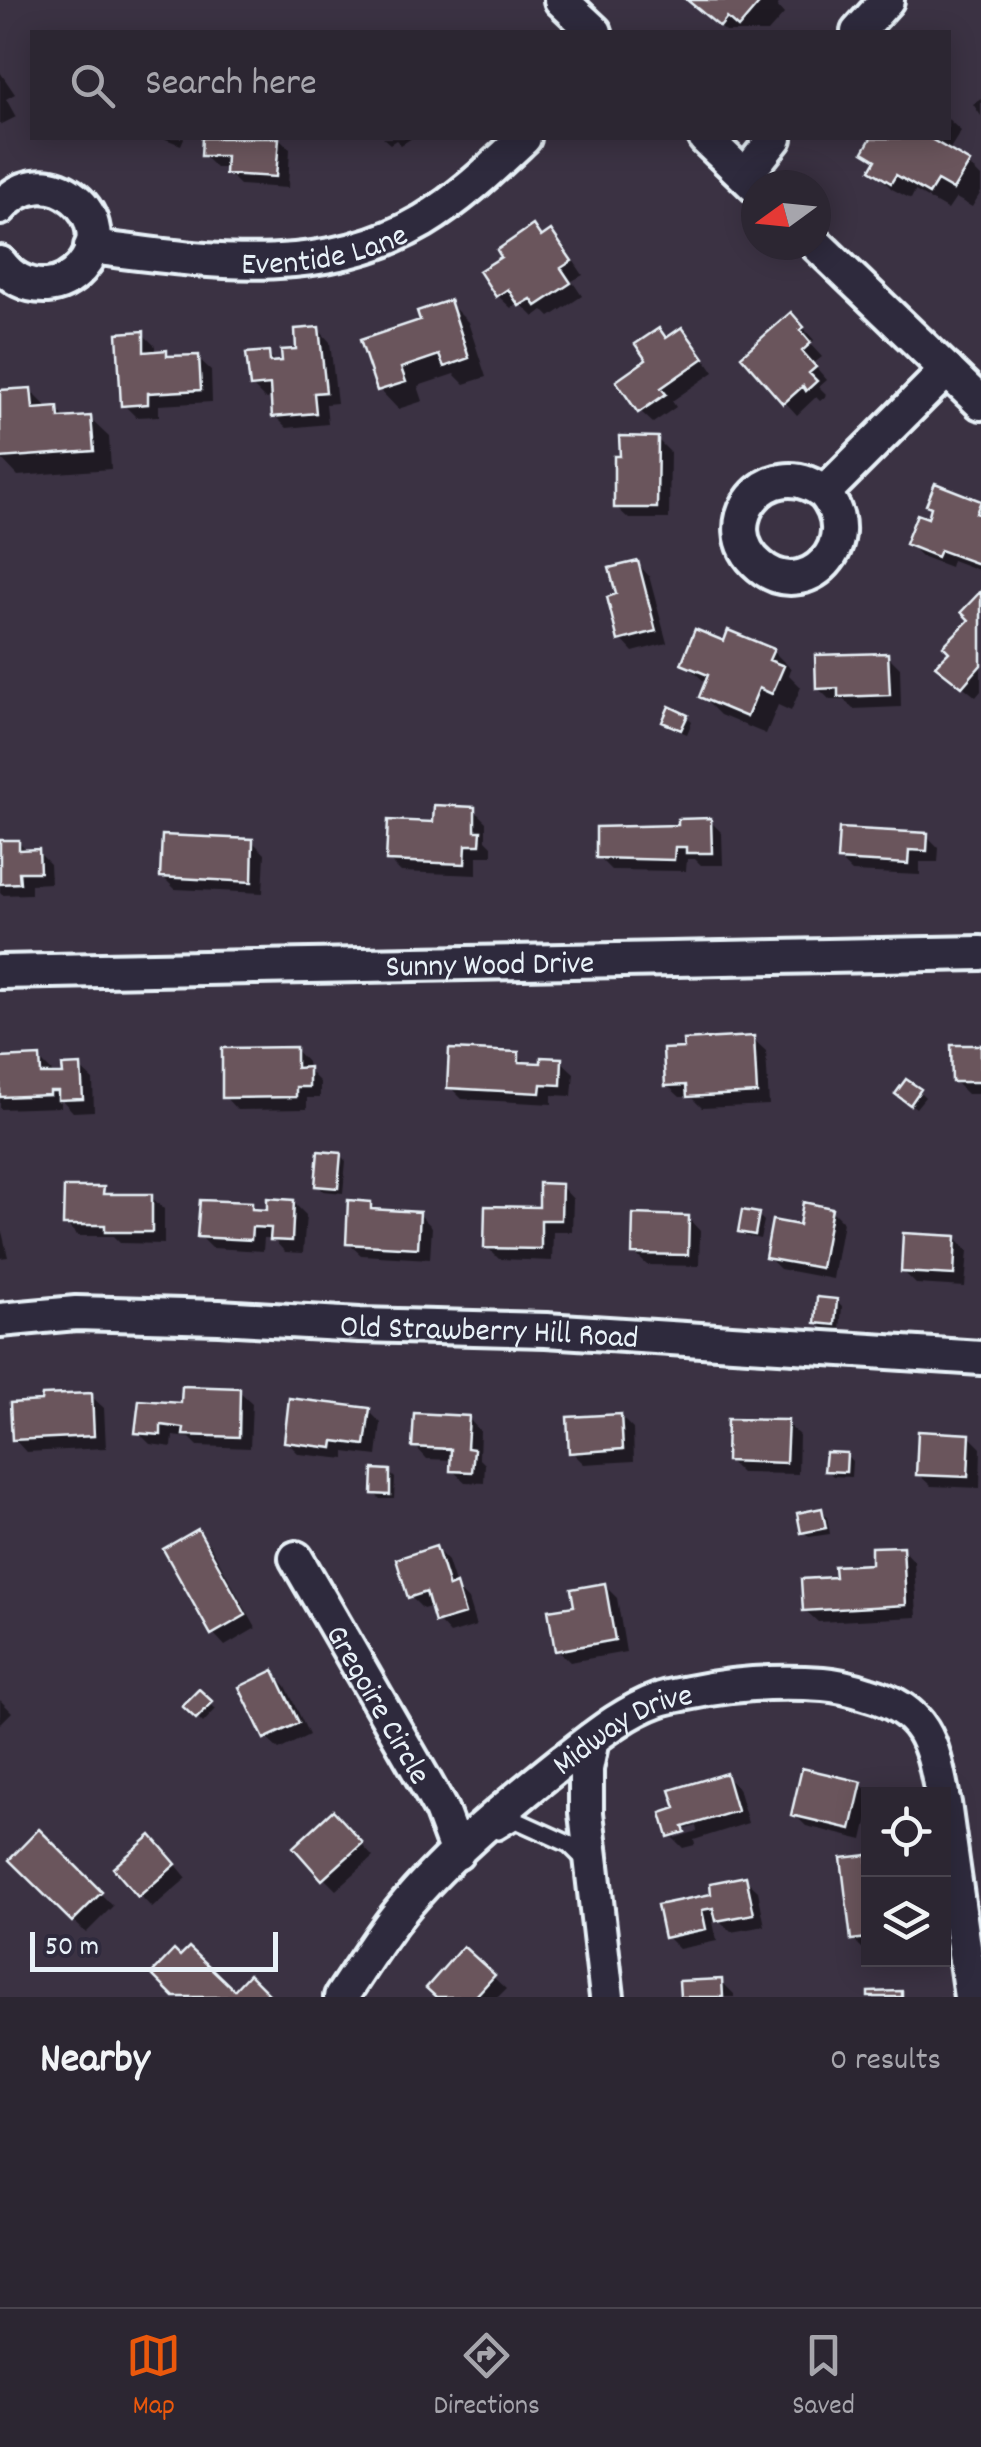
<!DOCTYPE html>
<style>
body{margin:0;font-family:Dekko,sans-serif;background:#342e3a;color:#f1f3f6}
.controls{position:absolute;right:30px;bottom:30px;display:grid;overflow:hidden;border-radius:0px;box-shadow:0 5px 25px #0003}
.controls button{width:90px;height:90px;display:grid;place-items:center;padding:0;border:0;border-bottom:2px solid #48434d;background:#2c2632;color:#f1f3f6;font:50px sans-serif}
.compass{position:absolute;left:741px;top:170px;width:90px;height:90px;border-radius:50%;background:#2c2632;box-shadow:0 5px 25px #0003;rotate:255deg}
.scale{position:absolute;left:30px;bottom:25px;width:248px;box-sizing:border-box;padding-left:10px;border:5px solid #e8f1f8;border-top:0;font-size:28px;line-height:35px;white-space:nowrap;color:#e8f1f8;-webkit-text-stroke:8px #2f2a3d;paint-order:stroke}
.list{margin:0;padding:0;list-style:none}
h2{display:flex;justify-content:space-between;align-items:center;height:130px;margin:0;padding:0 40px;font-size:42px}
h2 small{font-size:32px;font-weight:400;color:#a6a5ac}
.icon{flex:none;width:55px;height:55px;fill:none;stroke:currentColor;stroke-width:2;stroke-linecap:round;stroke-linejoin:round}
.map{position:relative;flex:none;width:981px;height:1997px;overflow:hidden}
.search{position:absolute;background:#2c2632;box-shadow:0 5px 25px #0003;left:30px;right:30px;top:30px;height:110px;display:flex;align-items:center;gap:25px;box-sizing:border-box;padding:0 35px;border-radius:0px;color:#a6a5ac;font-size:38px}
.sheet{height:310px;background:#2c2632}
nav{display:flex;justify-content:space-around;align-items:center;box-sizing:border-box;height:140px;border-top:2px solid #48434d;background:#2c2632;font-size:28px;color:#a6a5ac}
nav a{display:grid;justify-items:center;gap:5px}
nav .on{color:#ea580c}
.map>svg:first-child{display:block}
.shadow{fill:#0007;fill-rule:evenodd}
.building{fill:#6b545b;stroke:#e8f1f8;stroke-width:2.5}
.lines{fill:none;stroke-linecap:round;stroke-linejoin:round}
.lane-casing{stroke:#e8f1f8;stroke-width:22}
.street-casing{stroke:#e8f1f8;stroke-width:40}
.lane{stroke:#2f2a3d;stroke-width:15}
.street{stroke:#2f2a3d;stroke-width:32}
.labels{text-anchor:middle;stroke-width:8;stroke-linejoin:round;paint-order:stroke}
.street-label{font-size:32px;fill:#e8f1f8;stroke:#2f2a3d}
</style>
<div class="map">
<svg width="981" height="1997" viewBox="0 0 981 1997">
<rect width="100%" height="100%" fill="#3b3243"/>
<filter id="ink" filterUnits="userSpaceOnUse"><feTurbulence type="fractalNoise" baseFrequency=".01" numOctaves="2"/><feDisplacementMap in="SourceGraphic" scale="20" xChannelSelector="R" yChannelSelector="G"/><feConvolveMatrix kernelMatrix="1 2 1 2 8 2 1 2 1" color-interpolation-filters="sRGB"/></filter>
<g filter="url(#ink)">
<path class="shadow" d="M689 0H782L777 6 784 14 768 32H726Z
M0 72 15 94 6 99 16 117 0 125Z
M981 99V116L973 104Z
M948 119 961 131 948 152 968 164 981 177V192L972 207 956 198 948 210 915 191 911 199 892 189 873 170 877 163 866 152 874 138H948Z
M163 138H184L181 145Z
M204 138H279L290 149 288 188 240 185 228 173V168H216L203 155Z
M383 138H412L401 145 396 140 390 144Z
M533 229 543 238 551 233 563 245 583 275 572 281 582 296 550 317 543 310 534 317 519 302 511 308 498 296 482 272 505 257Z
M449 303 468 322 486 377 464 384 454 374 418 386 423 401 398 409 380 390 423 322Z
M803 328 814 340 810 344 822 357 813 364 827 380 819 387 827 395 820 401 816 397 797 415 744 357Z
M318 329 330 342 337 403 326 404 328 424 287 428 275 416 273 398 265 399 252 386 268 354 278 364 299 351Z
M682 331 694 343 714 372 672 401 676 407 653 423 640 411 649 361 668 340Z
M143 334 155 346V354L166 353 172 359 198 358 211 370 212 402 159 405V416L136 417 123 404Z
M30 390 50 410H57L68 420 90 419 109 437 111 469 18 476 0 457V392Z
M657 439 670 452 669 519H629L616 507Z
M937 486 981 504V571L952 560 950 567 921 556 908 543 929 521Z
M637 563 649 576 667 643 633 652 621 639 619 596Z
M981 595V691L976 697 938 666 952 652 972 620Z
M725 645 773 651 791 669 789 675 801 687 791 711 778 705 766 734 720 715 702 697 707 684 684 663Z
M887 655 900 668 901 707 853 709 844 700H830L818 688Z
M686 717 692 722 687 734 670 727 665 721Z
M474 810 486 822V840L492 846V856H477V875L401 872 389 860 435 824Z
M710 821 722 833 723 865H701L695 859H687L686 871 611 870 598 857 680 828Z
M927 836 939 848 938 862H920V875L852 872 839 859Z
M252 841 265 854 263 893 175 889 162 876Z
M18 842 28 852H38L50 864 51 883 31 884V894L2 895 0 893V843Z
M753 1039 766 1051 769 1105 702 1108 691 1097H680L667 1085Z
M981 1047V1094H967L954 1081Z
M295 1049 307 1062 308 1070 320 1082V1098H307V1109L237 1110 225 1097Z
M518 1055 528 1065 561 1061 574 1073 572 1096 552 1095V1104L462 1099 450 1087Z
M39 1059 52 1072V1076H65L80 1068 93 1080 94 1111 73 1112 61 1099V1107L0 1109V1060Z
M919 1091 925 1097 916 1108 904 1099Z
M340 1155 346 1161 343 1193 323 1191 318 1185Z
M561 1186 573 1199 572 1232H553L552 1261 499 1259 487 1247 541 1210Z
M103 1190 109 1196 151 1197 164 1209V1244L120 1243 113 1236H78L66 1224Z
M293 1202 306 1215 303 1253 285 1252 272 1238H264L263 1251 212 1248 200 1236 250 1205 258 1212 269 1213Z
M370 1204 378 1212 419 1214 432 1227 430 1259 361 1255 348 1243Z
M831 1210 843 1222 833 1279 780 1269 768 1257 801 1227Z
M758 1215 764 1221 760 1239 746 1236 740 1231Z
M688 1218 700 1231 699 1266 647 1265 634 1253Z
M0 1223 8 1257 0 1258Z
M955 1238 968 1251 965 1287 916 1284 903 1271Z
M836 1301 842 1307 840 1330 823 1328 817 1322Z
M239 1391 252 1403 250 1448 198 1446 190 1438 173 1436 172 1447 150 1444 138 1432 183 1406Z
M91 1396 104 1408 106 1448 26 1452 14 1439Z
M369 1411 381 1423 377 1456 345 1452V1459L299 1454 286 1441Z
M620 1416 633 1429 634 1461 584 1464 572 1452Z
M468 1418 480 1431 479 1458 485 1464 484 1483 465 1482 452 1470 453 1460 427 1459 415 1446Z
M786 1423 799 1435 798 1474 741 1473 728 1460Z
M969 1436 981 1448 980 1488 931 1486 918 1474Z
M846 1455 852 1461 851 1477 833 1476 827 1470Z
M389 1472 395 1478 394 1499H380L374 1493Z
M822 1511 827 1517 830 1534 809 1537 803 1531Z
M198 1532 210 1545 256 1628 225 1646 213 1633Z
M902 1548 914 1561 917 1617 818 1622 805 1610 837 1580 874 1566Z
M436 1549 448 1561 457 1589 468 1600 476 1626 450 1634 438 1621 433 1606 423 1609 410 1596Z
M605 1586 617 1598 626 1652 570 1662 557 1649 577 1608Z
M273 1673 286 1686 309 1735 279 1750 266 1738Z
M199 1693 216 1709 203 1723 186 1706Z
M0 1700 12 1712 0 1724Z
M725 1776 738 1788 748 1823 694 1840 695 1845 683 1848 671 1836 679 1810ZM696 1826 697 1831 675 1838V1833Z
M861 1784 871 1794H868V1818L863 1840 806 1826 794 1814Z
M345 1826 373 1857 336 1890 324 1878Z
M39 1833 113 1906 86 1933 12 1860Z
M164 1850 187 1878 152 1908 140 1895Z
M868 1857V1951L866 1952 853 1939 844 1860Z
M745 1879 758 1891 765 1926 731 1932 720 1921 713 1922 717 1941 679 1949 666 1936 714 1896Z
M464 1950 506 1989 498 1997H438Z
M721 1981 734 1994V1997H682Z"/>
<path class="building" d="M687 0H762L738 28 727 18 720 27Z
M202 138H279L276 177 225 174 226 156H201Z
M871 138H929L970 162 953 190 937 181 929 194 896 175 891 183 870 170 876 160 863 152Z
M533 225 541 237 551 230 572 261 561 268 571 283 536 306 531 299 519 306 508 289 496 297 479 271 501 257 497 250Z
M450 300 469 358 444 367 439 355 401 368 406 382 377 391 360 340 420 320 417 311Z
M791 312 804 327 800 330 811 343 802 351 816 367 809 373 817 381 806 391 803 386 783 404 741 356Z
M319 327 326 392 314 393 316 413 272 417 270 385 250 387 246 353 269 351 270 362 282 361 281 350 296 349 295 329Z
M682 327 704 358 661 388 666 394 638 413 616 381 646 360 635 344 659 328 666 338Z
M144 331V352L167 350V356L199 355 201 390 148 393V404L121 406 117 333Z
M31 388 33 409 58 407 59 418 91 416 94 451 0 458V390Z
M619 436 658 437 657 508H614V456H620Z
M935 483 981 501 976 513 981 515V565L940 550 937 557 905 544 917 514 928 518 931 507 926 505Z
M638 561 656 631 618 641 607 597 616 594 609 568Z
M981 591V665L962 687 935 666 949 652 943 646 969 620 961 612Z
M695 629 724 641 728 630 774 649 769 660 784 666 772 694 759 688 747 717 699 697 708 675 681 664Z
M888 653 890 695 838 697V688L816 689 815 655Z
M669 706 688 715 681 730 662 722Z
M434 805 475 807V831H481L480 845H466L465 864 386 861 388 820 433 822Z
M711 818 712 853H686V847H675L674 860 596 858V827L678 825V819Z
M839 828 928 833 927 851 909 850 908 864 837 860Z
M162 835 253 839 252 882 160 877Z
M0 840H19V850L39 849 40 872H19L20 883 0 884Z
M754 1036 757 1093 687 1097 686 1085 665 1086 663 1049 684 1048 683 1040Z
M951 1045H981V1082H952Z
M296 1047V1068L309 1067V1087H296V1097L222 1098V1048Z
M449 1049 519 1052V1062L541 1063V1057L562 1058 561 1085 541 1084 540 1093 447 1088Z
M40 1056 41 1074H63L62 1066 81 1065 83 1099 58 1100V1091H50V1095L0 1097V1058Z
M906 1079 921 1089 910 1105 895 1094Z
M318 1151 341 1153 338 1188 315 1186Z
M539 1183 562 1184 561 1220H541V1249L484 1248 485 1206 539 1207Z
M64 1187H104L103 1194H152V1232H105V1225H63Z
M267 1198 294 1200 292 1241 270 1240 271 1228 252 1227 251 1240 197 1237 200 1200 252 1202V1209L267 1210Z
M348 1200 371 1202V1209L420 1212 418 1248 346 1244Z
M803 1202 832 1208 821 1268 765 1258 772 1220 799 1225Z
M742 1210 759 1213 755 1235 738 1232Z
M633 1214 689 1216 688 1255 632 1254Z
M903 1233 956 1236 954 1275 901 1272Z
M817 1297 837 1299 835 1325 815 1323Z
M182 1386 240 1388 239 1437 183 1435 184 1428 161 1425V1435L135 1433 139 1400 181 1403Z
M92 1393 94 1436 12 1440 10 1403 41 1401 42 1395Z
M289 1398 370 1408 365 1445 334 1441 333 1448 284 1442Z
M414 1413 469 1416 467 1448 474 1449 472 1472 450 1471 451 1449 412 1447Z
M621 1414 623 1449 569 1453 567 1417Z
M727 1419 788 1420 786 1463 726 1461Z
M918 1431 970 1434 968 1477 916 1475Z
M826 1452 847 1453 846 1472 824 1471Z
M373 1469 390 1470V1495L372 1494Z
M822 1508 826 1528 801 1533 797 1513Z
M198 1529 246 1615 211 1635 163 1549Z
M436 1546 449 1587 456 1584 465 1614 435 1623 426 1592 408 1598 396 1559Z
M903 1546 906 1605 803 1611 801 1579 835 1577 834 1566 871 1564V1547Z
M605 1583 615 1640 555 1651 548 1610 574 1606 571 1589Z
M274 1670 299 1723 264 1739 239 1687Z
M199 1689 213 1702 196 1719 182 1706Z
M802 1768 862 1782 851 1829 791 1815Z
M726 1773 737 1811 683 1827 685 1832 668 1837 661 1813 676 1808 670 1790Z
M333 1810 363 1843 322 1880 293 1847Z
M39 1829 102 1892 72 1922 9 1860Z
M151 1835 176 1864 138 1897 113 1868Z
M868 1855V1938L851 1940 841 1858Z
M746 1876 754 1914 716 1921 713 1908 702 1910 706 1929 664 1938 657 1905 711 1894 710 1883Z
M463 1946 495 1975 475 1997H436L426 1988Z
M189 1947 234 1990 249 1974 269 1994 266 1997H174L151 1974 174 1950 180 1956Z
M722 1979 723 1997H680L679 1981Z
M902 1991V1997H868V1992Z"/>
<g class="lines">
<g class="lane-casing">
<path id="lane" d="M498 1831 516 1820 569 1844 585 1860"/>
</g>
<g class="street-casing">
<g id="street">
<path d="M561 0 595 32"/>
<path d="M858 32 887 0"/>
<path d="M705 138 756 187"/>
<path d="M745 176 775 138"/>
<path d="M0 208C47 151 124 219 81 268 72 278 60 285 47 286 27 287 11 278 0 263"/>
<path d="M816 244 981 403"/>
<path id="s1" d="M91 247C203 261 321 281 423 221 461 198 492 168 524 138"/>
<path d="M824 493C866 543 805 604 760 566 710 525 769 450 824 493L947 370"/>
<path id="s2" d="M0 972 981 953"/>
<path id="s3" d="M0 1320 76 1313 219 1317 360 1325 546 1330 981 1358"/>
<path id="s4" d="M296 1558 423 1778 441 1810 457 1853"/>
<path d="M592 1739 586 1769V1813L607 1997"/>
<path d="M944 1803 971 1997"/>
<path id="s5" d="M341 1997C358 1972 374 1946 392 1922 438 1862 504 1808 563 1761 592 1739 624 1712 658 1700 668 1696 679 1695 688 1693 734 1683 777 1681 823 1684 839 1685 853 1689 868 1694 925 1710 932 1741 942 1794"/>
</g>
</g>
<use href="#lane" class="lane"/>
<use href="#street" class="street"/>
</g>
</g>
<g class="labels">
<g class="street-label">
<text dy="11" stroke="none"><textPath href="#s1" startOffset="235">Eventide Lane</textPath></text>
<text dy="11" stroke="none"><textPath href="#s2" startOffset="490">Sunny Wood Drive</textPath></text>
<text dy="11" stroke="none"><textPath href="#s3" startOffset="490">Old Strawberry Hill Road</textPath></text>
<text dy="11" stroke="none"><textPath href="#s4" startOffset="168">Gregoire Circle</textPath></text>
<text dy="11" stroke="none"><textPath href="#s5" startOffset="395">Midway Drive</textPath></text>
</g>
</g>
</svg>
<div class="controls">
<button><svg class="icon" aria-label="locate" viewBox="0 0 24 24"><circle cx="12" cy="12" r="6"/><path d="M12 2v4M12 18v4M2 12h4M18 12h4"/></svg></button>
<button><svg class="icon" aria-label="layers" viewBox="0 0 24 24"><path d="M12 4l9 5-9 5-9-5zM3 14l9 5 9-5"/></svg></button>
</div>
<svg class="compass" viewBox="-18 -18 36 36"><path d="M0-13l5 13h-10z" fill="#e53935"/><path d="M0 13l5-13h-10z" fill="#a6a5ac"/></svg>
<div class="scale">50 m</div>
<div class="search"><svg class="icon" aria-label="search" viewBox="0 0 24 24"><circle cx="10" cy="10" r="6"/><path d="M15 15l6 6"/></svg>Search here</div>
</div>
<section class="sheet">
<h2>Nearby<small>0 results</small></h2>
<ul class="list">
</ul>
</section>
<nav>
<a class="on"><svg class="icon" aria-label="map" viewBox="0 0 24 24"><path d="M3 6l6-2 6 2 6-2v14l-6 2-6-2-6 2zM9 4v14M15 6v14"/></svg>Map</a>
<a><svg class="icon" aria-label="directions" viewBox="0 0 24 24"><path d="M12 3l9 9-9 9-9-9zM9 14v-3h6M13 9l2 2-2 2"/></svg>Directions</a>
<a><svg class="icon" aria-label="saved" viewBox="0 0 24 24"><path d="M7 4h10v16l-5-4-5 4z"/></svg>Saved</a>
</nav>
